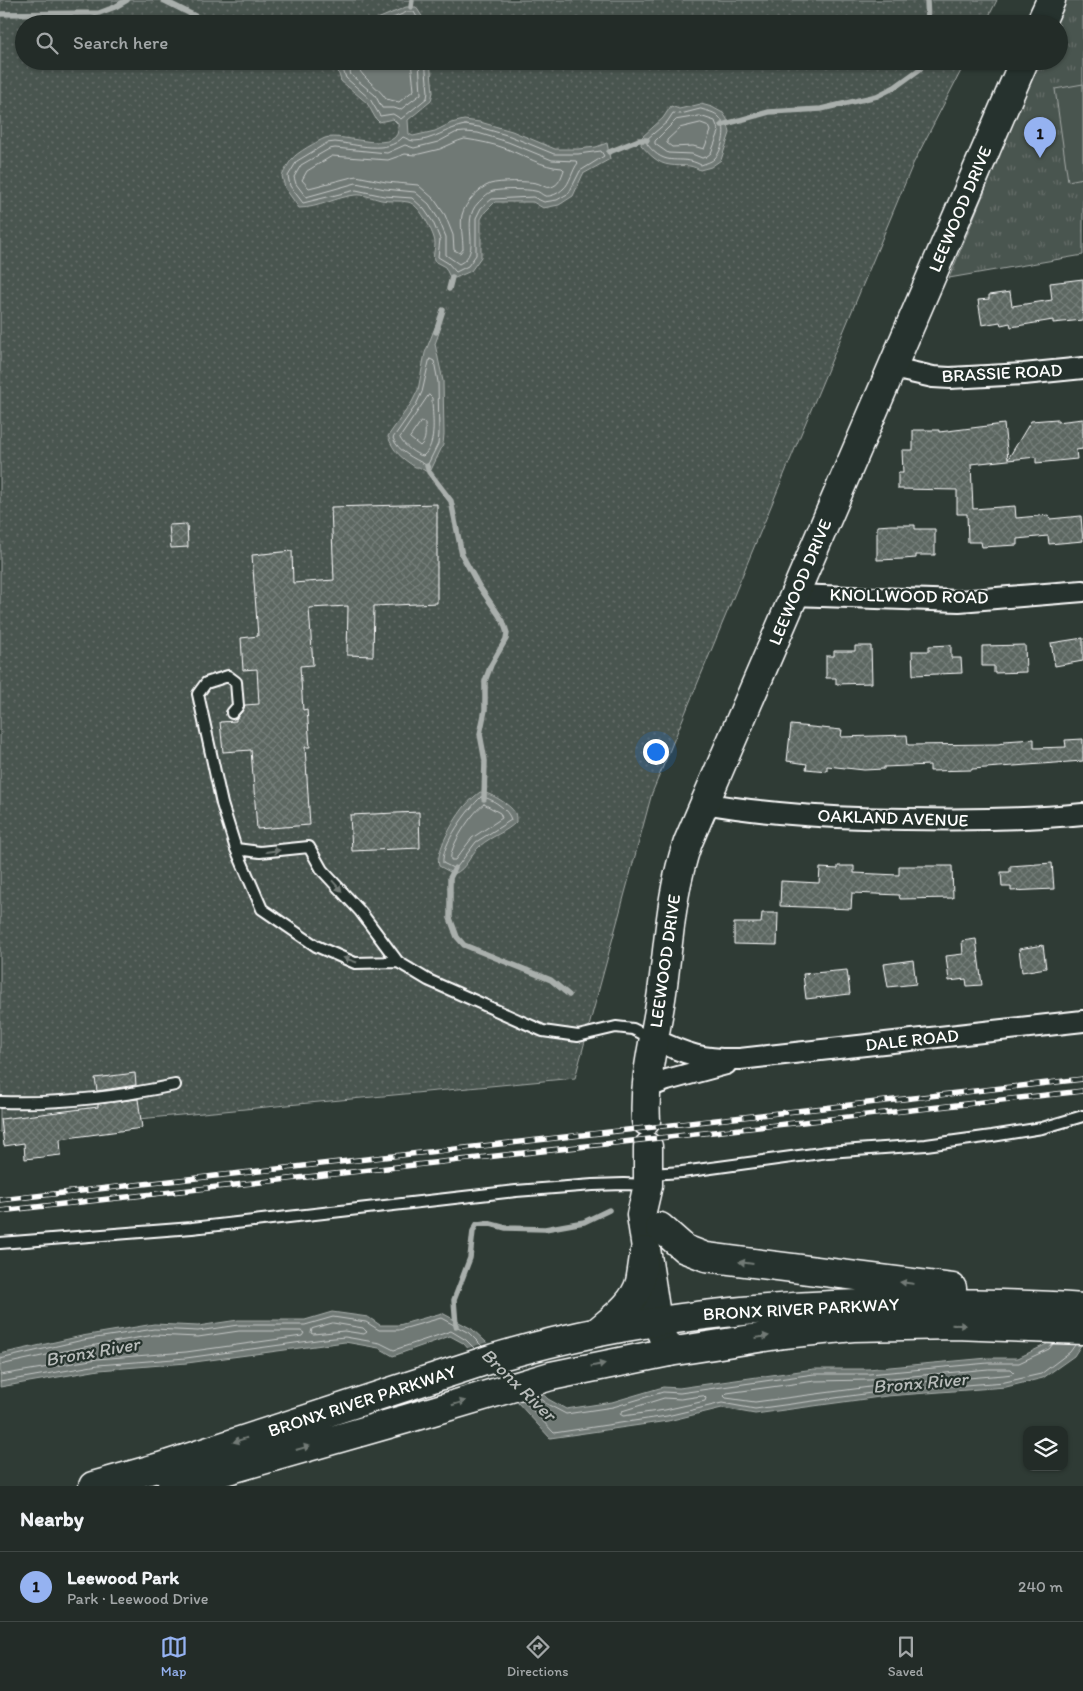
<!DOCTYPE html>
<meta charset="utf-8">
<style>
body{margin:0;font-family:Itim,sans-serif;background:#2f3834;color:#f1f3f6}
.controls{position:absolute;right:15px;bottom:15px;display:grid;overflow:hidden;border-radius:10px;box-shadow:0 1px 4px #0004}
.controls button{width:45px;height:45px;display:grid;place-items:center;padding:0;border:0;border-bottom:1px solid #404845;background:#232c28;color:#f1f3f6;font:25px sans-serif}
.you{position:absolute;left:655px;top:751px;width:18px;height:18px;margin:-12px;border:4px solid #fff;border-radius:50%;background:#1a73e8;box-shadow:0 0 0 8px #1a73e833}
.badge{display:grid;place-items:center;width:32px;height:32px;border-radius:50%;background:#95b2f1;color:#111;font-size:16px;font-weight:700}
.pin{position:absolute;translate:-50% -41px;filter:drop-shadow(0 1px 2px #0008)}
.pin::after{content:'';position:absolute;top:26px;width:18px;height:15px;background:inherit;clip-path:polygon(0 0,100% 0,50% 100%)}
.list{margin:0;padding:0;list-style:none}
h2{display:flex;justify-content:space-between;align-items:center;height:65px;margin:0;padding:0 20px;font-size:21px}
h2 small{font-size:16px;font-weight:400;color:#a3a7a8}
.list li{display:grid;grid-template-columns:32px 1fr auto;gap:15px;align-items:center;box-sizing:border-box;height:70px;padding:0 20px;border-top:1px solid #404845}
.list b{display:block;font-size:19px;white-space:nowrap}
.list p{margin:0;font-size:16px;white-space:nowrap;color:#a3a7a8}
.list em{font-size:16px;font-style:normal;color:#a3a7a8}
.icon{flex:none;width:28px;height:28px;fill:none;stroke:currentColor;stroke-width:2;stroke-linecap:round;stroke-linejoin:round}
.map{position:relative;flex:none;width:1083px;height:1486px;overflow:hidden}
.search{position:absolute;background:#232c28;box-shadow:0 1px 4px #0004;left:15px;right:15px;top:15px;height:55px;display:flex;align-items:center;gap:12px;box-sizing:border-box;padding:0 18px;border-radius:28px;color:#a3a7a8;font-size:19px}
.sheet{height:135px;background:#232c28}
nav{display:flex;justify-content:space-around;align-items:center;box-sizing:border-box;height:70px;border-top:1px solid #404845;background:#232c28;font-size:14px;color:#a3a7a8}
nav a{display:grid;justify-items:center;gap:2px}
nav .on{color:#95b2f1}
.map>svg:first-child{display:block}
.grass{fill:url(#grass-dots);stroke:#a4aaa7}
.park{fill:url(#park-tufts);stroke:#a4aaa7}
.garden{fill:#4a544f;stroke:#a4aaa7}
.water{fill:#707975;stroke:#a9afac}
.pier{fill:#2f3b35}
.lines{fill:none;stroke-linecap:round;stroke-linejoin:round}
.shore{stroke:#c6c9c8;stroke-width:1}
.stream{stroke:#a9afac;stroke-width:5.5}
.building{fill:url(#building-cross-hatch);stroke:#fff}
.lane-casing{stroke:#fff;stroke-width:14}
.street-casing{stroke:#fff;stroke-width:24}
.secondary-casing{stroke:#fff;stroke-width:31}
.highway-casing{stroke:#fff;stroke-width:31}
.lane{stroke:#26332d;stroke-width:10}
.street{stroke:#26332d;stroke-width:20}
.secondary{stroke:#26332d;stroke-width:28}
.highway{stroke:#26332d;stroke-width:28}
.rail-casing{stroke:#fff;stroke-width:5.5}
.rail{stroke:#26332d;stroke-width:4;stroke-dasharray:11;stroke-linecap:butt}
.oneway{fill:#727a76}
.labels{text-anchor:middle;stroke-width:4.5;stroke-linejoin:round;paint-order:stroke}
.street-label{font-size:18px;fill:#fff;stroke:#26332d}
.water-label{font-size:19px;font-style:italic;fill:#b8bcba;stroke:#26332d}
</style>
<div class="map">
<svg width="1083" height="1486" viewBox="0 0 1083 1486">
<defs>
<pattern id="grass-dots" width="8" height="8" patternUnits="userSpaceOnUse" patternTransform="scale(1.25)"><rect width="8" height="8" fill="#4a544f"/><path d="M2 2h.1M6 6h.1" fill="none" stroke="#656e69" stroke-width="1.8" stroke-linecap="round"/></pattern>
<pattern id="park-tufts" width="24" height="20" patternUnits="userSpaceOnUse" patternTransform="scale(1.25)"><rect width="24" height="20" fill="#4a544f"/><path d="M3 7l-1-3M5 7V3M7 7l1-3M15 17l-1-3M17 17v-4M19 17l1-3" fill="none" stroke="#656e69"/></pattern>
<pattern id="building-cross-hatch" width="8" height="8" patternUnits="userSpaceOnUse" patternTransform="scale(1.25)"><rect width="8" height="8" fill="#5b6661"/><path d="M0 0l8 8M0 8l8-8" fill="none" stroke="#747d79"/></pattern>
</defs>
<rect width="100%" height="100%" fill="#2f3b35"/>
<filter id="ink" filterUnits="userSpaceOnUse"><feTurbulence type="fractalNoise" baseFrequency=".02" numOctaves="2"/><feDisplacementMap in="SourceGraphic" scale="10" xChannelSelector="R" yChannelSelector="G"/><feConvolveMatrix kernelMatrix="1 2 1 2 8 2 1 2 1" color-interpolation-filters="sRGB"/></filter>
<g filter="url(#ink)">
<path class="grass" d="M0 0H997L985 24H24V61H966L913 164 652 793 575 1078 0 1132Z"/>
<path class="park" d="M1064 0H1083V255L949 278 1038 61H1059V24H1053Z"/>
<path class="garden" d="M1083 84V178L1068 181 1055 89Z"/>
<path class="water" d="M406 7H416L427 24H329L332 17 375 20Z
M335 61H430L433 92 431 101 408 120 409 134 413 136 435 131 451 123 464 120 480 122 512 131 555 149H578L596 147 607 143 610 159 583 174 573 196 559 205 543 208 533 202H495L485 212 481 219V257L471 271 455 278 450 277 445 267 434 261C432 253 437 246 434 238 431 228 419 204 408 202 399 200 390 202 381 200 373 198 363 194 355 195 336 197 319 208 299 208L285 188 282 176C285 170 288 164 292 159 296 153 318 141 325 138 343 132 403 158 398 124L393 119 379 122 376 119 367 103 341 81Z
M701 104 712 107 723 113 727 119 730 133 721 160 711 167 700 170C688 163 683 167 670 165 658 164 649 154 641 145L642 137 663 118 671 106 679 109Z
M436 325 441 327 435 344 443 381 444 434 443 445 431 470 427 472 419 467H415C402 458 393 452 388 436L412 402 418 390 425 353Z
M480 792C489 792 510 804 515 813 516 816 516 819 516 822 507 832 491 836 480 846 470 854 467 869 454 874L439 866C435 851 455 818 465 806 469 801 475 796 480 792Z
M1083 1296V1342L1074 1356 1043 1378 1006 1387 887 1396 755 1414 722 1408 668 1421 550 1438 463 1343 450 1336 393 1356 379 1348 345 1342 187 1363 99 1370 0 1387V1354L82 1336 154 1324 198 1326 238 1320H305L332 1312 368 1317 380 1325H399L442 1313 472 1329 548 1399 566 1409 612 1402 663 1387 679 1388 814 1369H868L988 1358H1018L1047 1344Z"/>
<path class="pier" d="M489 1342 546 1394 515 1403 465 1349Z"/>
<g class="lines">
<path class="shore" d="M379 24 407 12H414L421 24
M340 61 346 78 370 99 380 116 393 114 401 119 427 98 428 92 425 61
M347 61 351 75 375 95 382 108H394L400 110 421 94 419 61
M355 61C360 78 377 85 386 99L399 102 414 90 411 61
M701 109C707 111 715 112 719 117 728 125 723 150 715 158 712 162 706 163 701 165 679 153 667 170 647 144V139L667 122 673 113 680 114Z
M700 116 715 121 719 132 711 153 706 157 702 158 692 154 668 153 655 144V141L676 120Z
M701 123 709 126 711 131 704 149 693 146 672 147 667 143V140L680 128Z
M465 125 479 127 510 136 554 154H578L601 151 604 156 580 171 569 193 557 200 544 202 533 197 492 199 481 208 476 218V255L468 266 456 272 448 263 438 257 440 239 433 222 424 209 412 198 384 196 356 190 303 203 290 186 288 176 297 161 327 143 335 142C356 144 387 155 403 137 406 138 410 141 414 141 432 141 447 128 465 125Z
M465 132 478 133 508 142 552 160 576 161 578 163C572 170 570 184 563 189 559 193 551 197 545 196 542 195 539 191 535 191 527 189 502 189 493 191 487 193 482 199 478 203 459 222 484 252 459 264L446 255V237L439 220 429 204 415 192 385 189 356 183 306 197 296 184 294 177 301 165 329 149 335 148 387 153 405 145 414 148 438 142 455 133Z
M465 139C479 141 494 144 507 149 525 156 542 167 562 168L564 170C561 178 559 185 551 187 545 189 542 184 536 183 527 181 500 181 490 184 479 188 465 203 462 215 460 225 463 238 463 249L460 253 454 250 453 235 445 215 434 199 418 185 386 182 356 176 309 188 302 180 307 171 332 156 388 160 405 154 415 155 440 149 458 141Z
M430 359 434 361 438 382 439 434 438 444 428 464 426 465C414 458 398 452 393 438L416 405 422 392Z
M429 395 432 398C432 415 438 444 423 456 416 455 403 445 400 438Z
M421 422 425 423C425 431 427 441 420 446L410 438Z
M481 797C491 797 509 810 511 820L476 842 457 867 453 868 443 863C441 845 468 809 481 797Z
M484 804 500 813 502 818 472 838 455 860H451C448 848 473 811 484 804Z
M333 1323 363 1328 367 1332 364 1334 344 1331 313 1334 311 1333 312 1329Z
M0 1359 83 1340 154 1329 198 1331 238 1325H305L333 1317 366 1322 379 1330H399L441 1318 469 1333 482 1346
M0 1365 84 1347 154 1335 198 1337 239 1331H301L304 1333 302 1336 186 1352 97 1359 0 1375
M989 1369H1011L1014 1372 1012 1374 1004 1375 885 1385 755 1402 726 1398 724 1396 727 1393 815 1381 869 1380Z
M0 1382 98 1365 186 1358 324 1339 345 1337 380 1343 394 1350 451 1331 466 1340 475 1349
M537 1396 545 1403 566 1414 613 1407 663 1392 680 1393 814 1374H869L988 1363H1019L1049 1349 1053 1344
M704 1396 706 1398 705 1401 665 1410 623 1416 620 1414 622 1411 664 1398 680 1399Z
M523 1400 554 1433 667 1416 722 1403 755 1409 886 1391 1005 1382 1041 1374 1070 1352 1075 1345"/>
<path class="stream" d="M163 0 211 24
M927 0 928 24
M411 7 412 0
M0 14 99 13 115 7 127 0
M722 125 769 112 821 109 877 96 895 87 920 69 923 61
M609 152 639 140H647
M449 289 452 277
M436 332 443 310
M427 466 429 472 451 501 462 555 479 586 503 621 507 633 506 639 491 665 485 681V710L480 734 485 761 484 799
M455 868 450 878V918L457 937 464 945 551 980 569 995
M456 1326 454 1300 470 1258 473 1231 477 1224 487 1223 506 1228 545 1229 584 1222 609 1210"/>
</g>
<path class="building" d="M1083 279V320L1053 323V320L1011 327 1010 323 1001 325 1000 322 982 325 978 300 989 299V295L1010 292 1012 306 1052 300 1050 283Z
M1057 419V422L1083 419V449L1076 450 1077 459 1036 463V457L971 464 973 509 1015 506 1016 518 1049 515 1050 519 1081 516 1083 541 1049 544 1048 536 1017 539V545L982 547 981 542H968L967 514H957V490L898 489V473H903L902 450H913V430H939V432L1004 424 1008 459 1031 421Z
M437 504V603L374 606 373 656 347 655 348 606 309 608 313 665 300 666 303 710 307 709 310 747H305L310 825 257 829 251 750 223 752 220 722 236 721V719L243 710 245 705 259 704 257 669 243 670 241 638 258 636 252 555 292 551 293 583 334 580 331 507Z
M187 524 188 547 171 548 169 525Z
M891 525H915V529H935V555H916V558L903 559 877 560V526Z
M1083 638V661L1055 666 1051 643Z
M951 645V658H961L962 673 913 675 912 651H929V646Z
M1025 645 1026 672 994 673V666H982V646Z
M855 646H871L872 683 836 684V678H826V656H834V651H855Z
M791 725 842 730 841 737 907 735 908 745 998 744 1004 743V741L1034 739V748L1066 747 1065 740 1083 739V761L972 769V770L930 771V765L884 767V769L864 770 827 766V771L806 769 807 764 787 761Z
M419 812 420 848 352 851 350 815Z
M1052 863 1054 889 1011 891V887H1002L1001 872H1010V866Z
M838 866H854V873L899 875V866H952L953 898 900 899 899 895 852 893 851 909 780 906 781 881 819 883 820 868 838 869Z
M762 913H778L777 945 734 944V923H761Z
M976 939 982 985 967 986 966 979 949 981 946 956 963 954 962 941Z
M1043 945 1046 968 1022 972 1019 949Z
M913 960 916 984 888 987 884 964Z
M847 970 850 994 806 999 803 974Z
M135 1073 136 1085 97 1091 95 1078Z
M138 1099 142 1128 60 1139 61 1155 25 1159 24 1143 4 1146 1 1119 98 1107V1104Z"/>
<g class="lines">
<g class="lane-casing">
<path id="lane" d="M232 713 238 706 236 682 228 676 206 683 198 694 222 804 236 849 262 909 316 946 355 963 398 962
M236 849 260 852 309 847 322 870 360 911 398 962 428 980 543 1031 578 1036 616 1027 633 1029 653 1039
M0 1102C58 1104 118 1097 175 1085
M650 1174 682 1172 828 1152 926 1145 992 1136 1042 1128 1083 1116
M0 1243 192 1228 516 1191 593 1185 624 1184 647 1185"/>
</g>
<g class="street-casing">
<path id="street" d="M893 368 933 377 950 378 1024 374 1083 368
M794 595 959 601 1083 591
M704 803C771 815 837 818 905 819 965 820 1023 820 1083 814
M654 1039C687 1055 703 1060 740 1059L1083 1021
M646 1088 667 1080 726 1064"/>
</g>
<g class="secondary-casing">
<path id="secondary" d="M1040 24 1051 0
M646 1121C643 1078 656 1035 662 992 669 942 671 890 688 842L1024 61
M648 1147V1185L641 1215 657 1322 669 1352"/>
</g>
<g class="highway-casing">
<path id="highway" d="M660 1227 685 1249 706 1257 952 1288
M597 1332C613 1318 634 1304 640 1282 642 1272 643 1261 645 1251
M93 1486 160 1467 494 1358C636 1316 777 1303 924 1303 977 1303 1030 1304 1083 1308
M172 1486 406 1419 551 1376 669 1352 784 1334 853 1327 956 1325 1083 1330"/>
</g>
<use href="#lane" class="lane"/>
<use href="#street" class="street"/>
<use href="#secondary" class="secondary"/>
<use href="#highway" class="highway"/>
<g class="rail-casing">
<path id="rail" d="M0 1200 1083 1079
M0 1211 1083 1091"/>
</g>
<use href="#rail" class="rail"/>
</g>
<defs><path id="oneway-solid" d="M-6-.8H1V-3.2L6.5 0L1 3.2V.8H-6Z" transform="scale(1.25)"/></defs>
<g class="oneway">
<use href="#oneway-solid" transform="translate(273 851) rotate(-7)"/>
<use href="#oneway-solid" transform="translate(337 886) rotate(48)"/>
<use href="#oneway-solid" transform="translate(350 960) rotate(-161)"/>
<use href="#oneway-solid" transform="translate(746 1263) rotate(-172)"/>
<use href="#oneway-solid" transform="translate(907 1283) rotate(-173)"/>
<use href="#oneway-solid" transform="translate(959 1325) rotate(1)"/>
<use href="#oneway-solid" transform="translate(762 1337) rotate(-8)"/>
<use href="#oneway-solid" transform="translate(598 1365) rotate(-12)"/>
<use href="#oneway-solid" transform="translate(459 1403) rotate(-17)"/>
<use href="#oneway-solid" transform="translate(240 1440) rotate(162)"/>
<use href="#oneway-solid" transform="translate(303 1448) rotate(-16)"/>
</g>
</g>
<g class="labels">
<g class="street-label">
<text transform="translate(960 209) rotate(-67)" y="6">LEEWOOD DRIVE</text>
<text transform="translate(1002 373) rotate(-3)" y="6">BRASSIE ROAD</text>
<text transform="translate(800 582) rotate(-67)" y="6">LEEWOOD DRIVE</text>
<text transform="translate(909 596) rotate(1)" y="6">KNOLLWOOD ROAD</text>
<text transform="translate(893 818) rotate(2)" y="6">OAKLAND AVENUE</text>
<text transform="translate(665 961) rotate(-82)" y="6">LEEWOOD DRIVE</text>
<text transform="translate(912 1040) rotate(-6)" y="6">DALE ROAD</text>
<text transform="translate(801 1309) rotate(-3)" y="6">BRONX RIVER PARKWAY</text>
<text transform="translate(362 1401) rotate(-18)" y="6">BRONX RIVER PARKWAY</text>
</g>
<g class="water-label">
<text transform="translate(92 1351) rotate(-10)" y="7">Bronx River</text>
<text transform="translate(920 1382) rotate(-5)" y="7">Bronx River</text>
<text transform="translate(519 1384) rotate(44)" y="7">Bronx River</text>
</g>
</g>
</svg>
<div class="controls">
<button><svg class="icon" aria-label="layers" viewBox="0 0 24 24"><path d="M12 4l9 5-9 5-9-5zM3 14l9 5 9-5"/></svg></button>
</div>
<div class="you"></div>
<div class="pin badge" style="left:1040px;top:158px">1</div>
<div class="search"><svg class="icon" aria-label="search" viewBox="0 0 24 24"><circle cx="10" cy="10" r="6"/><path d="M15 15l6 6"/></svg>Search here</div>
</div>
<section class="sheet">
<h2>Nearby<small></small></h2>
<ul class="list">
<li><span class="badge">1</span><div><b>Leewood Park</b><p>Park · Leewood Drive</p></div><em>240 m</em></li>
</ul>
</section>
<nav>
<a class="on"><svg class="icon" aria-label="map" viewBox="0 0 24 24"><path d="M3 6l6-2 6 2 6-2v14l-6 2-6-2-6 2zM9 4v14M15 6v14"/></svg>Map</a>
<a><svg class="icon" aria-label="directions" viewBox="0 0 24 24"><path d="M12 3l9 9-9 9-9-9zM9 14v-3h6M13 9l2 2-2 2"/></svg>Directions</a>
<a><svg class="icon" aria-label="saved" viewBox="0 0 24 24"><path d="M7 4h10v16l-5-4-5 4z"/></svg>Saved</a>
</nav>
